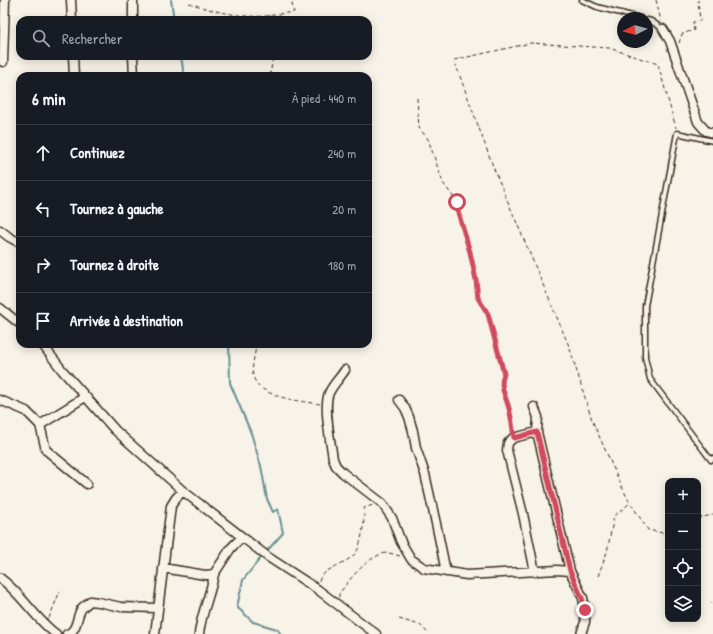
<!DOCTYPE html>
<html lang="fr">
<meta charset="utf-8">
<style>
body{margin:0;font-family:"Patrick Hand",sans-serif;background:#242831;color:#f1f3f6}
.controls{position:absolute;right:12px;bottom:12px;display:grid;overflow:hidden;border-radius:8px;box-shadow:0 2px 10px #0003}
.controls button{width:36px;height:36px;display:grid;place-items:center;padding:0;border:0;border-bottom:1px solid #363941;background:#171b24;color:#f1f3f6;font:20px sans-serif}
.compass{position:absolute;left:617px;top:12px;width:36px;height:36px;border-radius:50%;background:#171b24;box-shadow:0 2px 10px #0003;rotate:264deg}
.stop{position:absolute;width:12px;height:12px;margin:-9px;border:3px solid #d1495b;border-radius:50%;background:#fff}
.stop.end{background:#d1495b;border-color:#fff;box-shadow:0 1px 4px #0008}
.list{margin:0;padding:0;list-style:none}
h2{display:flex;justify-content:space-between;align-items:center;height:52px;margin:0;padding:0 16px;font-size:17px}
h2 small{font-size:13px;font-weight:400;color:#9ea1a6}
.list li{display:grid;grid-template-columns:26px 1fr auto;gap:12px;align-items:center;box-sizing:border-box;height:56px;padding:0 16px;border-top:1px solid #363941}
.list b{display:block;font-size:15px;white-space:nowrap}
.list em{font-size:13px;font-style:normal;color:#9ea1a6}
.icon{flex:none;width:22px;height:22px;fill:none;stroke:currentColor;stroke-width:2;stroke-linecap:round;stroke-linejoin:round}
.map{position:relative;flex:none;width:713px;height:634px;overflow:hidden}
.search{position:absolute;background:#171b24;box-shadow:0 2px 10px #0003;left:16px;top:16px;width:356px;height:44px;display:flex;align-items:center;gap:10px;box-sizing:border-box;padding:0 14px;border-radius:12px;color:#9ea1a6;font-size:15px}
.panel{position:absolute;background:#171b24;box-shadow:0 2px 10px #0003;left:16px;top:72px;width:356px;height:276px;border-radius:12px}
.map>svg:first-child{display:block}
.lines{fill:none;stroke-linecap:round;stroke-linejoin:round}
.stream{stroke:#679191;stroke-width:2}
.lane-casing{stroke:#3b2a1e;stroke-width:7}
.street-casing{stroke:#3b2a1e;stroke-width:11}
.path{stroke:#3b2a1e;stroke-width:1;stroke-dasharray:4 3;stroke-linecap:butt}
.lane{stroke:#f7f3e8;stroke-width:4}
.street{stroke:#f7f3e8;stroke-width:8}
.route{stroke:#d1495b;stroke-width:5}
</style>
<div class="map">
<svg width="713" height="634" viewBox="0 0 713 634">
<rect width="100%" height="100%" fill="#f7f3e8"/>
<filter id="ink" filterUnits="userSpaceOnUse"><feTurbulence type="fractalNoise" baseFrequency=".025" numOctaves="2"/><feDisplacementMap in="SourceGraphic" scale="8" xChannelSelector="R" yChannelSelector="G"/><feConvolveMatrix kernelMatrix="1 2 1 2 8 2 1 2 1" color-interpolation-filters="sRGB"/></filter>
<g filter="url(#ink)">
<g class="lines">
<path class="stream" d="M171 0 174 20
M181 56 184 76
M229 344 230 383 251 433 261 466 267 499 273 512 278 509 283 533 266 552
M263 555 243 580 237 607 253 622 277 629 281 634"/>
<g class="lane-casing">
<path id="lane" d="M582 0 597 7 640 18
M647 20 651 21 663 29
M713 141 677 133 645 306V357L650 379 711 460 713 458"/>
</g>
<g class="street-casing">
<path id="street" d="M71 0 72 20
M133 0V20
M663 29 670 41 698 122 706 131 713 133
M73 56 74 76
M133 56 134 76
M3 62 5 0
M0 230 9 237 20 243
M0 308 20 324
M42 344 62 370 115 430 183 491 268 557 317 589 376 634
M345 370C340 378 333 384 329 393 323 407 331 443 333 459L336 466 343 473 382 503 392 518 401 542 411 559 424 568 467 575 557 570 570 571
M0 400 26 411 40 425 46 450 87 484
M399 400 405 408 409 417 413 431 416 448 425 474 437 528 446 572
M534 407 538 417 537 432 570 571 583 598 585 610V622L581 634
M40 425 85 397
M163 568 205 575 214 574 231 548 242 537
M535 572 523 514 507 450 508 443 513 438 537 432
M0 578C22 594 35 619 56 634
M67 634C78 631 76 616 82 608 84 606 87 604 90 601L98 602 121 607 157 608
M155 634 171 506 176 498 183 491
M199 634C201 613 211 594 214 574"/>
</g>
<path class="path" d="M656 0 661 21
M189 3C213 11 240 18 266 16 275 15 285 13 294 12L291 0
M269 15 270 20
M679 43 682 34 694 30 693 22 700 21 698 0
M270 76 273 56
M417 98 419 128 428 139 443 183 457 202 458 212 470 252 476 280 478 298 488 314 504 374C499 387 506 397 510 410 512 416 512 423 512 429
M254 344 256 347C255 354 251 368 253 375 257 398 301 401 320 404
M631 504 648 530 668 534
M698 518 713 515
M598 576 607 552 614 516 630 503 620 483 592 420 569 346 494 169 454 60 531 43 609 48 658 64 676 128
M319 581C323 567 350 564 357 551 362 542 365 518 364 508L373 505
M339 597V594C348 581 370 553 388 553 391 553 396 555 400 556
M710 602 713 604
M49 618 60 591
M399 619 420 625 429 634"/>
<use href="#lane" class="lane"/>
<use href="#street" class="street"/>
</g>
</g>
<g class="lines" filter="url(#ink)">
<path class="route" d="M457 202 458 212 470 252 476 280 478 298 488 314 504 374C498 388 508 399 510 413 512 421 513 430 514 438L537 432 570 571 582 598 585 610"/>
</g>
</svg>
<div class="controls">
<button>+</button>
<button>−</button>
<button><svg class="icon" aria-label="locate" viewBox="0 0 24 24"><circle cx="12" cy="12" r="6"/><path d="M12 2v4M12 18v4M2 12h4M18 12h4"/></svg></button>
<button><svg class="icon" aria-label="layers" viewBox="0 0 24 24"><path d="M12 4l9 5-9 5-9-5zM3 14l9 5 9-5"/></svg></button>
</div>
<svg class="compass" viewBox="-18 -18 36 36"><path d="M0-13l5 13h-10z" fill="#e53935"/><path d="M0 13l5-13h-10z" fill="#9ea1a6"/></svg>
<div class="stop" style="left:457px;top:202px"></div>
<div class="stop end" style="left:585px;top:610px"></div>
<div class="search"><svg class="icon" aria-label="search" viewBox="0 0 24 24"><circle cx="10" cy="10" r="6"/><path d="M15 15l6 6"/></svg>Rechercher</div>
<section class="panel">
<h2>6 min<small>À pied · 440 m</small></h2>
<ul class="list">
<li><svg class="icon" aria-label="ahead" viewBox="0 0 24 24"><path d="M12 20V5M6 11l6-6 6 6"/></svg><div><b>Continuez</b></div><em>240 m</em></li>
<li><svg class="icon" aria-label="left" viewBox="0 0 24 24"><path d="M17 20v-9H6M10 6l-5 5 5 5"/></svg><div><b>Tournez à gauche</b></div><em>20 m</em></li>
<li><svg class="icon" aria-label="right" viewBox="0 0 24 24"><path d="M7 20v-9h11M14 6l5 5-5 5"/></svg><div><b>Tournez à droite</b></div><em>180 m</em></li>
<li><svg class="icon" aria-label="arrive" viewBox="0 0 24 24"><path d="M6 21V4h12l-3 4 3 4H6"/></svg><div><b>Arrivée à destination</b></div></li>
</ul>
</section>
</div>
